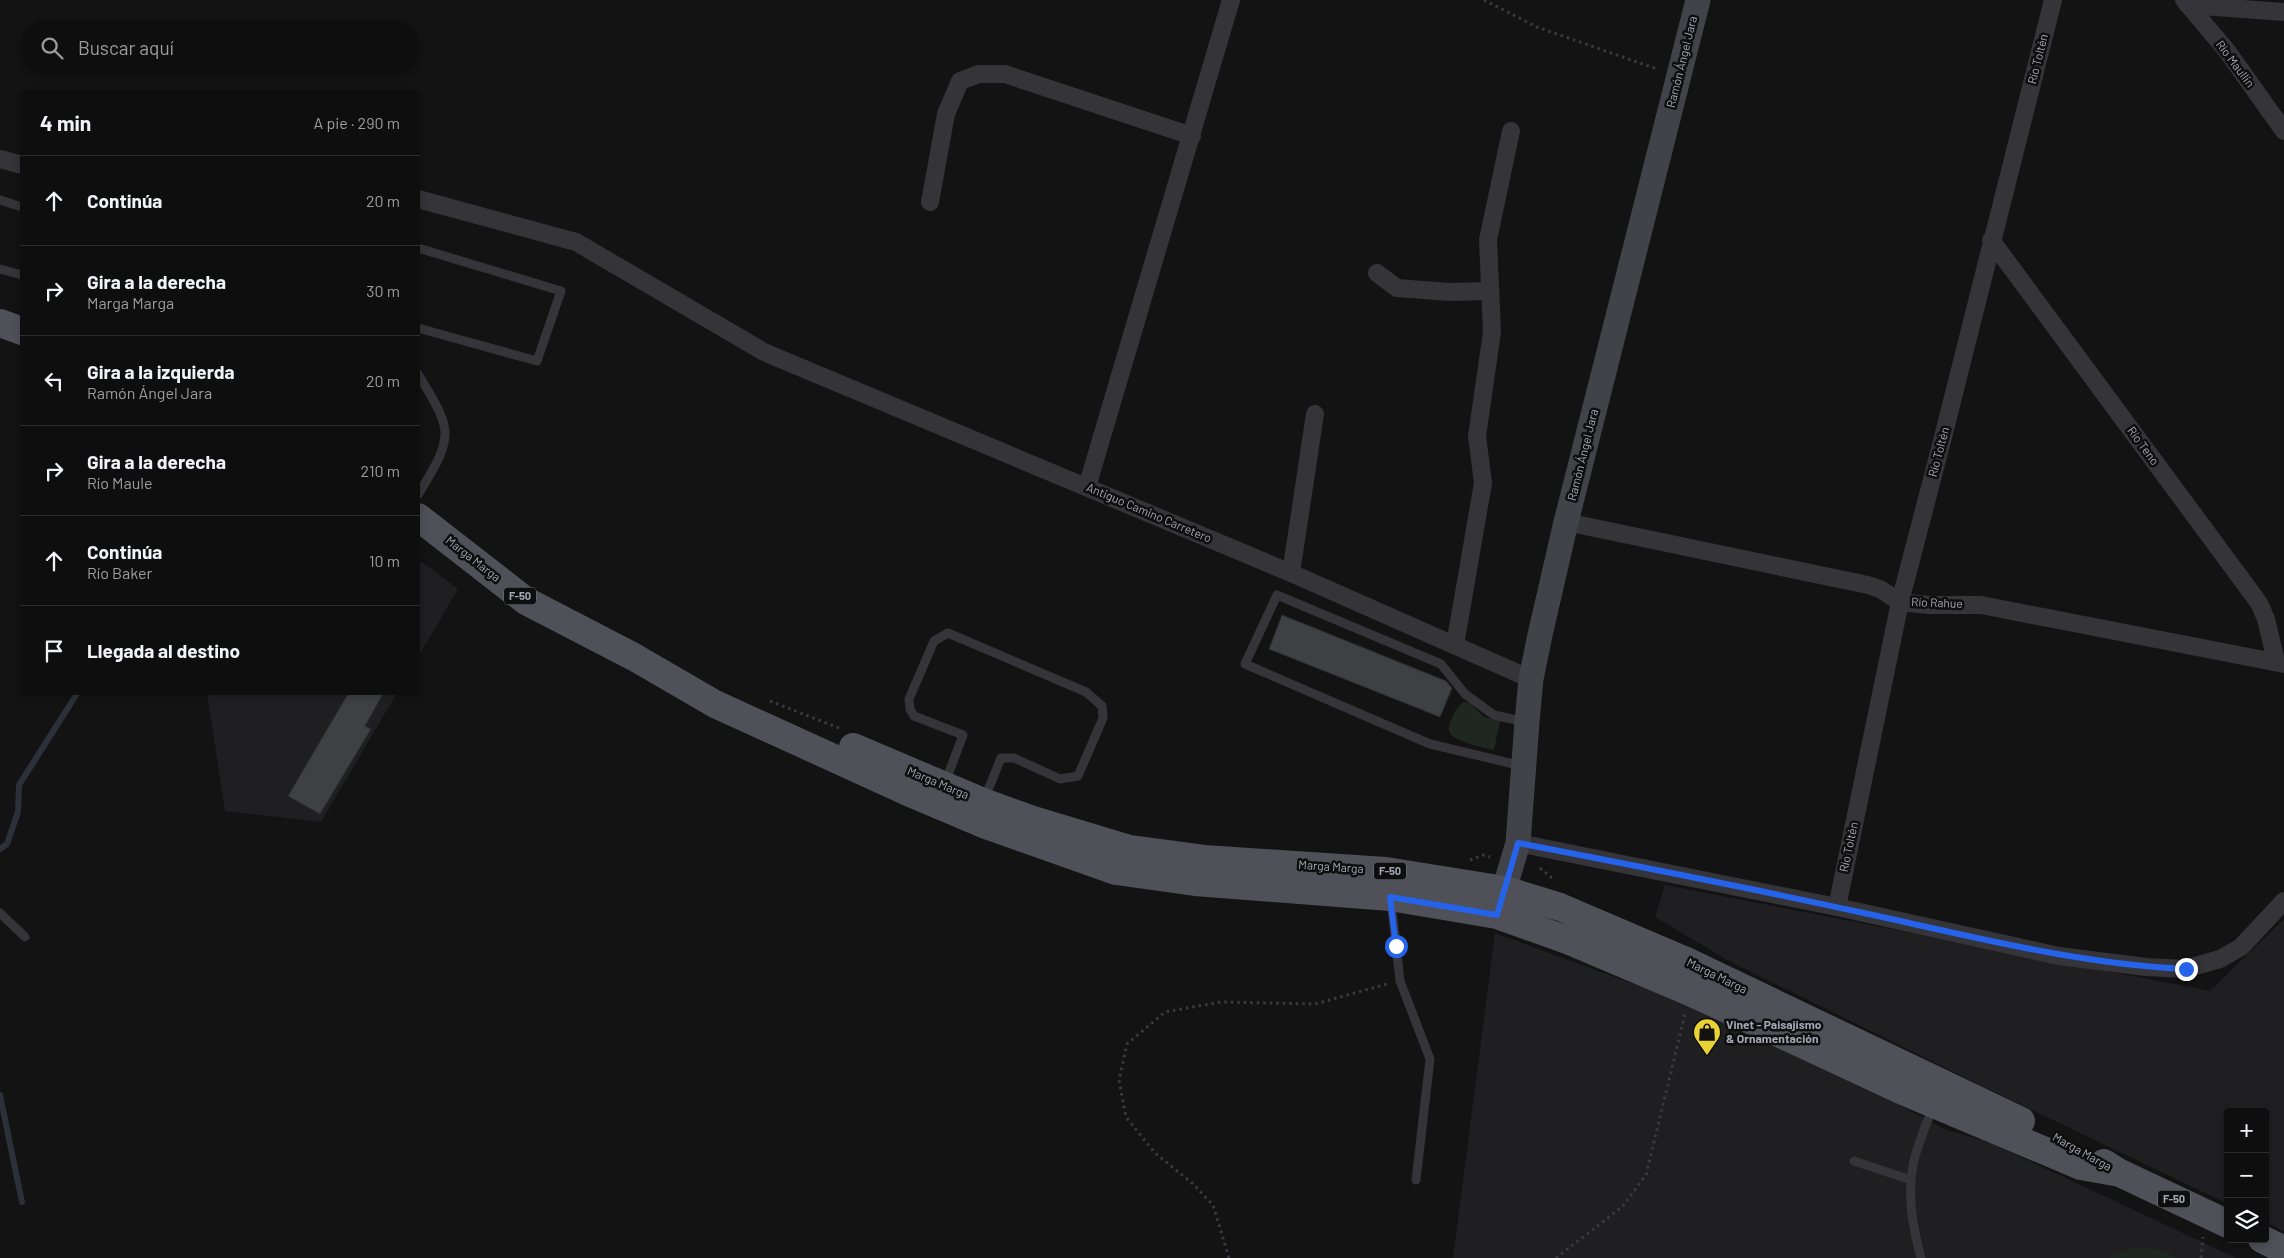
<!DOCTYPE html>
<html lang="es">
<meta charset="utf-8">
<style>
body{margin:0;font-family:Barlow,sans-serif;background:#1c1c1d;color:#f1f3f6}
.controls{position:absolute;right:15px;bottom:15px;display:grid;overflow:hidden;border-radius:5px;box-shadow:0 2px 8px #0003}
.controls button{width:45px;height:45px;display:grid;place-items:center;padding:0;border:0;border-bottom:1px solid #2e2e2f;background:#0e0e0f;color:#f1f3f6;font:25px sans-serif}
.stop{position:absolute;width:15px;height:15px;margin:-11px;border:4px solid #2563eb;border-radius:50%;background:#fff}
.stop.end{background:#2563eb;border-color:#fff;box-shadow:0 1px 5px #0008}
.list{margin:0;padding:0;list-style:none}
h2{display:flex;justify-content:space-between;align-items:center;height:65px;margin:0;padding:0 20px;font-size:21px}
h2 small{font-size:16px;font-weight:400;color:#9b9c9e}
.list li{display:grid;grid-template-columns:32px 1fr auto;gap:15px;align-items:center;box-sizing:border-box;height:90px;padding:0 20px;border-top:1px solid #2e2e2f}
.list b{display:block;font-size:19px;white-space:nowrap}
.list p{margin:0;font-size:16px;white-space:nowrap;color:#9b9c9e}
.list em{font-size:16px;font-style:normal;color:#9b9c9e}
.icon{flex:none;width:28px;height:28px;fill:none;stroke:currentColor;stroke-width:2;stroke-linecap:round;stroke-linejoin:round}
.map{position:relative;flex:none;width:2284px;height:1258px;overflow:hidden}
.search{position:absolute;background:#0e0e0f;box-shadow:0 2px 8px #0003;left:20px;top:20px;width:400px;height:55px;display:flex;align-items:center;gap:12px;box-sizing:border-box;padding:0 18px;border-radius:28px;color:#9b9c9e;font-size:19px}
.panel{position:absolute;background:#0e0e0f;box-shadow:0 2px 8px #0003;left:20px;top:90px;width:400px;height:605px;border-radius:5px}
.map>svg:first-child{display:block}
.built{fill:#1f1f21}
.green{fill:#1f2721}
.lines{fill:none;stroke-linecap:round;stroke-linejoin:round}
.stream{stroke:#2c3139;stroke-width:6}
.building{fill:#3f4044;stroke:#2d2d30}
.path{stroke:#3a3a40;stroke-width:3;stroke-dasharray:2.5 4;stroke-linecap:butt}
.lane{stroke:#343439;stroke-width:9}
.street{stroke:#343439;stroke-width:18}
.secondary{stroke:#424249;stroke-width:25}
.primary{stroke:#505058;stroke-width:28}
.route{stroke:#2563eb;stroke-width:6}
.labels{text-anchor:middle;stroke-width:5;stroke-linejoin:round;paint-order:stroke}
.shield{fill:#0e0e0f;stroke:#787882;stroke-width:1}
.shield-label{font-size:11px;font-weight:bold;fill:#a5a6b4}
.street-label{font-size:12px;fill:#a5a6b4;stroke:#0e0e0f}
.poi-label{font-size:12px;font-weight:bold;fill:#a5a6b4;stroke:#0e0e0f;text-anchor:start}
</style>
<div class="map">
<svg width="2284" height="1258" viewBox="0 0 2284 1258">
<rect width="100%" height="100%" fill="#131314"/>
<path class="built" d="M418 559 458 589 418 657Z
M207 693H397L321 822 225 811Z
M1665 885 2210 991 2284 919V1231L2265 1222V1112H2228V1204L1976 1083 1727 960 1655 917Z
M1495 933 1746 1025 1947 1130 1991 1143 2236 1258H1453Z"/>
<path class="green" d="M1463 702 1470 703 1484 717 1500 721 1494 750C1485 748 1455 742 1450 733 1447 728 1450 723 1452 718 1455 711 1458 707 1463 702Z
M2146 1247 2164 1251 2176 1258H2109L2128 1249Z"/>
<g class="lines">
<path class="stream" d="M0 849 7 844 18 812 19 785 78 692
M0 1095 22 1202"/>
</g>
<path class="building" d="M1282 615 1446 681 1452 688 1440 717 1269 649Z
M349 692H384L365 726 371 729 320 814 288 796Z"/>
<g class="lines">
<path class="path" d="M1484 0 1537 27 1657 69
M770 701 839 728
M1470 860 1483 855 1490 857
M1540 868 1552 878
M1229 1258 1213 1205 1192 1183 1155 1153 1126 1117 1119 1080 1127 1044 1165 1012 1221 1002 1315 1004 1387 984
M1556 1258 1622 1207 1646 1175 1685 1014
M2201 1258 2203 1237"/>
<path class="lane" d="M0 200 22 207
M418 248 561 291 537 361 418 328
M0 269 22 275
M418 374C427 390 446 416 445 435 444 456 428 477 418 495
M1522 766 1430 744 1245 664 1277 595 1441 664 1465 694 1494 715 1525 722
M945 783 963 735 914 716 910 709 909 699 934 641 948 633 1086 692 1102 706 1103 718 1078 776 1060 779 1014 758H1001L984 800
M1391 900 1400 981 1430 1059 1416 1180
M0 913 25 937
M1854 1161 1911 1180
M1921 1258C1913 1228 1907 1196 1913 1165 1917 1145 1926 1126 1933 1106"/>
<path class="street" d="M2184 0 2227 51 2284 131
M2188 5 2284 12
M0 159 22 165
M418 199 576 242 764 352 1291 573 1531 679
M930 202 946 114 960 81 979 74H1005L1192 136
M1991 240 2259 603 2266 619 2276 661
M1377 273 1397 288 1450 292 1490 291
M1087 487 1231 0
M1566 522 1868 585 1880 589 1900 602 1929 605H1981L2284 664
M1291 573 1315 414
M1455 645 1483 483 1477 436 1492 332 1488 240 1511 131
M1518 843 1837 907 2059 956 2146 967 2185 969 2220 959 2241 947 2284 901
M1837 907 1900 602 1942 441 2053 0"/>
<path class="secondary" d="M1498 910 1518 843 1527 722 1531 679 1540 635 1566 522 1698 0"/>
<path class="primary" d="M0 323 22 331
M418 517 526 601 634 657 715 704 908 792 986 825 1116 871 1195 882 1390 897 1497 915 1570 941 1690 992 1903 1091 2081 1166 2120 1173
M853 747 983 802 1033 820 1129 849 1204 859 1386 871 1505 890 1560 907 1684 960 2021 1121
M2104 1163 2120 1173 2228 1224
M2262 1239 2284 1250"/>
</g>
<g class="lines">
<path class="route" d="M1396 946 1390 897 1497 915 1518 843C1632 865 1746 887 1859 912 1967 935 2075 964 2186 969"/>
</g>
<defs>
<g id="shop-pin" transform="scale(1.4375)"><path d="M0 17L-7.5 6A9.5 9.5 0 1 1 7.5 6Z" fill="#ebd234" stroke="#0e0e0f"/><path d="M-5-2.5h2.3a2.7 3.5 0 0 1 5.4 0H5L5.5 6h-11ZM-1.5-2.5h3a1.5 2.3 0 0 0-3 0Z" fill="#111"/></g>
</defs>
<g fill-rule="evenodd">
<use href="#shop-pin" x="1707" y="1032"/>
</g>
<g class="labels">
<g class="shield">
<rect x="504" y="587.5" width="32" height="17" rx="4"/>
<rect x="1374" y="862.5" width="32" height="17" rx="4"/>
<rect x="2158" y="1190.5" width="32" height="17" rx="4"/>
</g>
<g class="shield-label">
<text x="520" y="600">F-50</text>
<text x="1390" y="875">F-50</text>
<text x="2174" y="1203">F-50</text>
</g>
<g class="street-label">
<text transform="translate(2038 59) rotate(-76)" y="4">Río Toltén</text>
<text transform="translate(1682 62) rotate(-76)" y="4">Ramón Ángel Jara</text>
<text transform="translate(2235 64) rotate(53)" y="4">Río Maullin</text>
<text transform="translate(2143 446) rotate(54)" y="4">Río Teno</text>
<text transform="translate(1939 452) rotate(-75)" y="4">Río Toltén</text>
<text transform="translate(1583 455) rotate(-76)" y="4">Ramón Ángel Jara</text>
<text transform="translate(1149 513) rotate(23)" y="4">Antiguo Camino Carretero</text>
<text transform="translate(473 559) rotate(38)" y="4">Marga Marga</text>
<text transform="translate(1937 603) rotate(2)" y="4">Río Rahue</text>
<text transform="translate(938 783) rotate(23)" y="4">Marga Marga</text>
<text transform="translate(1849 847) rotate(-78)" y="4">Río Toltén</text>
<text transform="translate(1331 867) rotate(4)" y="4">Marga Marga</text>
<text transform="translate(1717 976) rotate(26)" y="4">Marga Marga</text>
<text transform="translate(2082 1152) rotate(29)" y="4">Marga Marga</text>
</g>
<g class="poi-label">
<text x="1726" y="1029">Vinet - Paisajismo<tspan x="1726" dy="14">&amp; Ornamentación</tspan></text>
</g>
</g>
</svg>
<div class="controls">
<button>+</button>
<button>−</button>
<button><svg class="icon" aria-label="layers" viewBox="0 0 24 24"><path d="M12 4l9 5-9 5-9-5zM3 14l9 5 9-5"/></svg></button>
</div>
<div class="stop" style="left:1396px;top:946px"></div>
<div class="stop end" style="left:2186px;top:969px"></div>
<div class="search"><svg class="icon" aria-label="search" viewBox="0 0 24 24"><circle cx="10" cy="10" r="6"/><path d="M15 15l6 6"/></svg>Buscar aquí</div>
<section class="panel">
<h2>4 min<small>A pie · 290 m</small></h2>
<ul class="list">
<li><svg class="icon" aria-label="ahead" viewBox="0 0 24 24"><path d="M12 20V5M6 11l6-6 6 6"/></svg><div><b>Continúa</b></div><em>20 m</em></li>
<li><svg class="icon" aria-label="right" viewBox="0 0 24 24"><path d="M7 20v-9h11M14 6l5 5-5 5"/></svg><div><b>Gira a la derecha</b><p>Marga Marga</p></div><em>30 m</em></li>
<li><svg class="icon" aria-label="left" viewBox="0 0 24 24"><path d="M17 20v-9H6M10 6l-5 5 5 5"/></svg><div><b>Gira a la izquierda</b><p>Ramón Ángel Jara</p></div><em>20 m</em></li>
<li><svg class="icon" aria-label="right" viewBox="0 0 24 24"><path d="M7 20v-9h11M14 6l5 5-5 5"/></svg><div><b>Gira a la derecha</b><p>Río Maule</p></div><em>210 m</em></li>
<li><svg class="icon" aria-label="ahead" viewBox="0 0 24 24"><path d="M12 20V5M6 11l6-6 6 6"/></svg><div><b>Continúa</b><p>Río Baker</p></div><em>10 m</em></li>
<li><svg class="icon" aria-label="arrive" viewBox="0 0 24 24"><path d="M6 21V4h12l-3 4 3 4H6"/></svg><div><b>Llegada al destino</b></div></li>
</ul>
</section>
</div>
